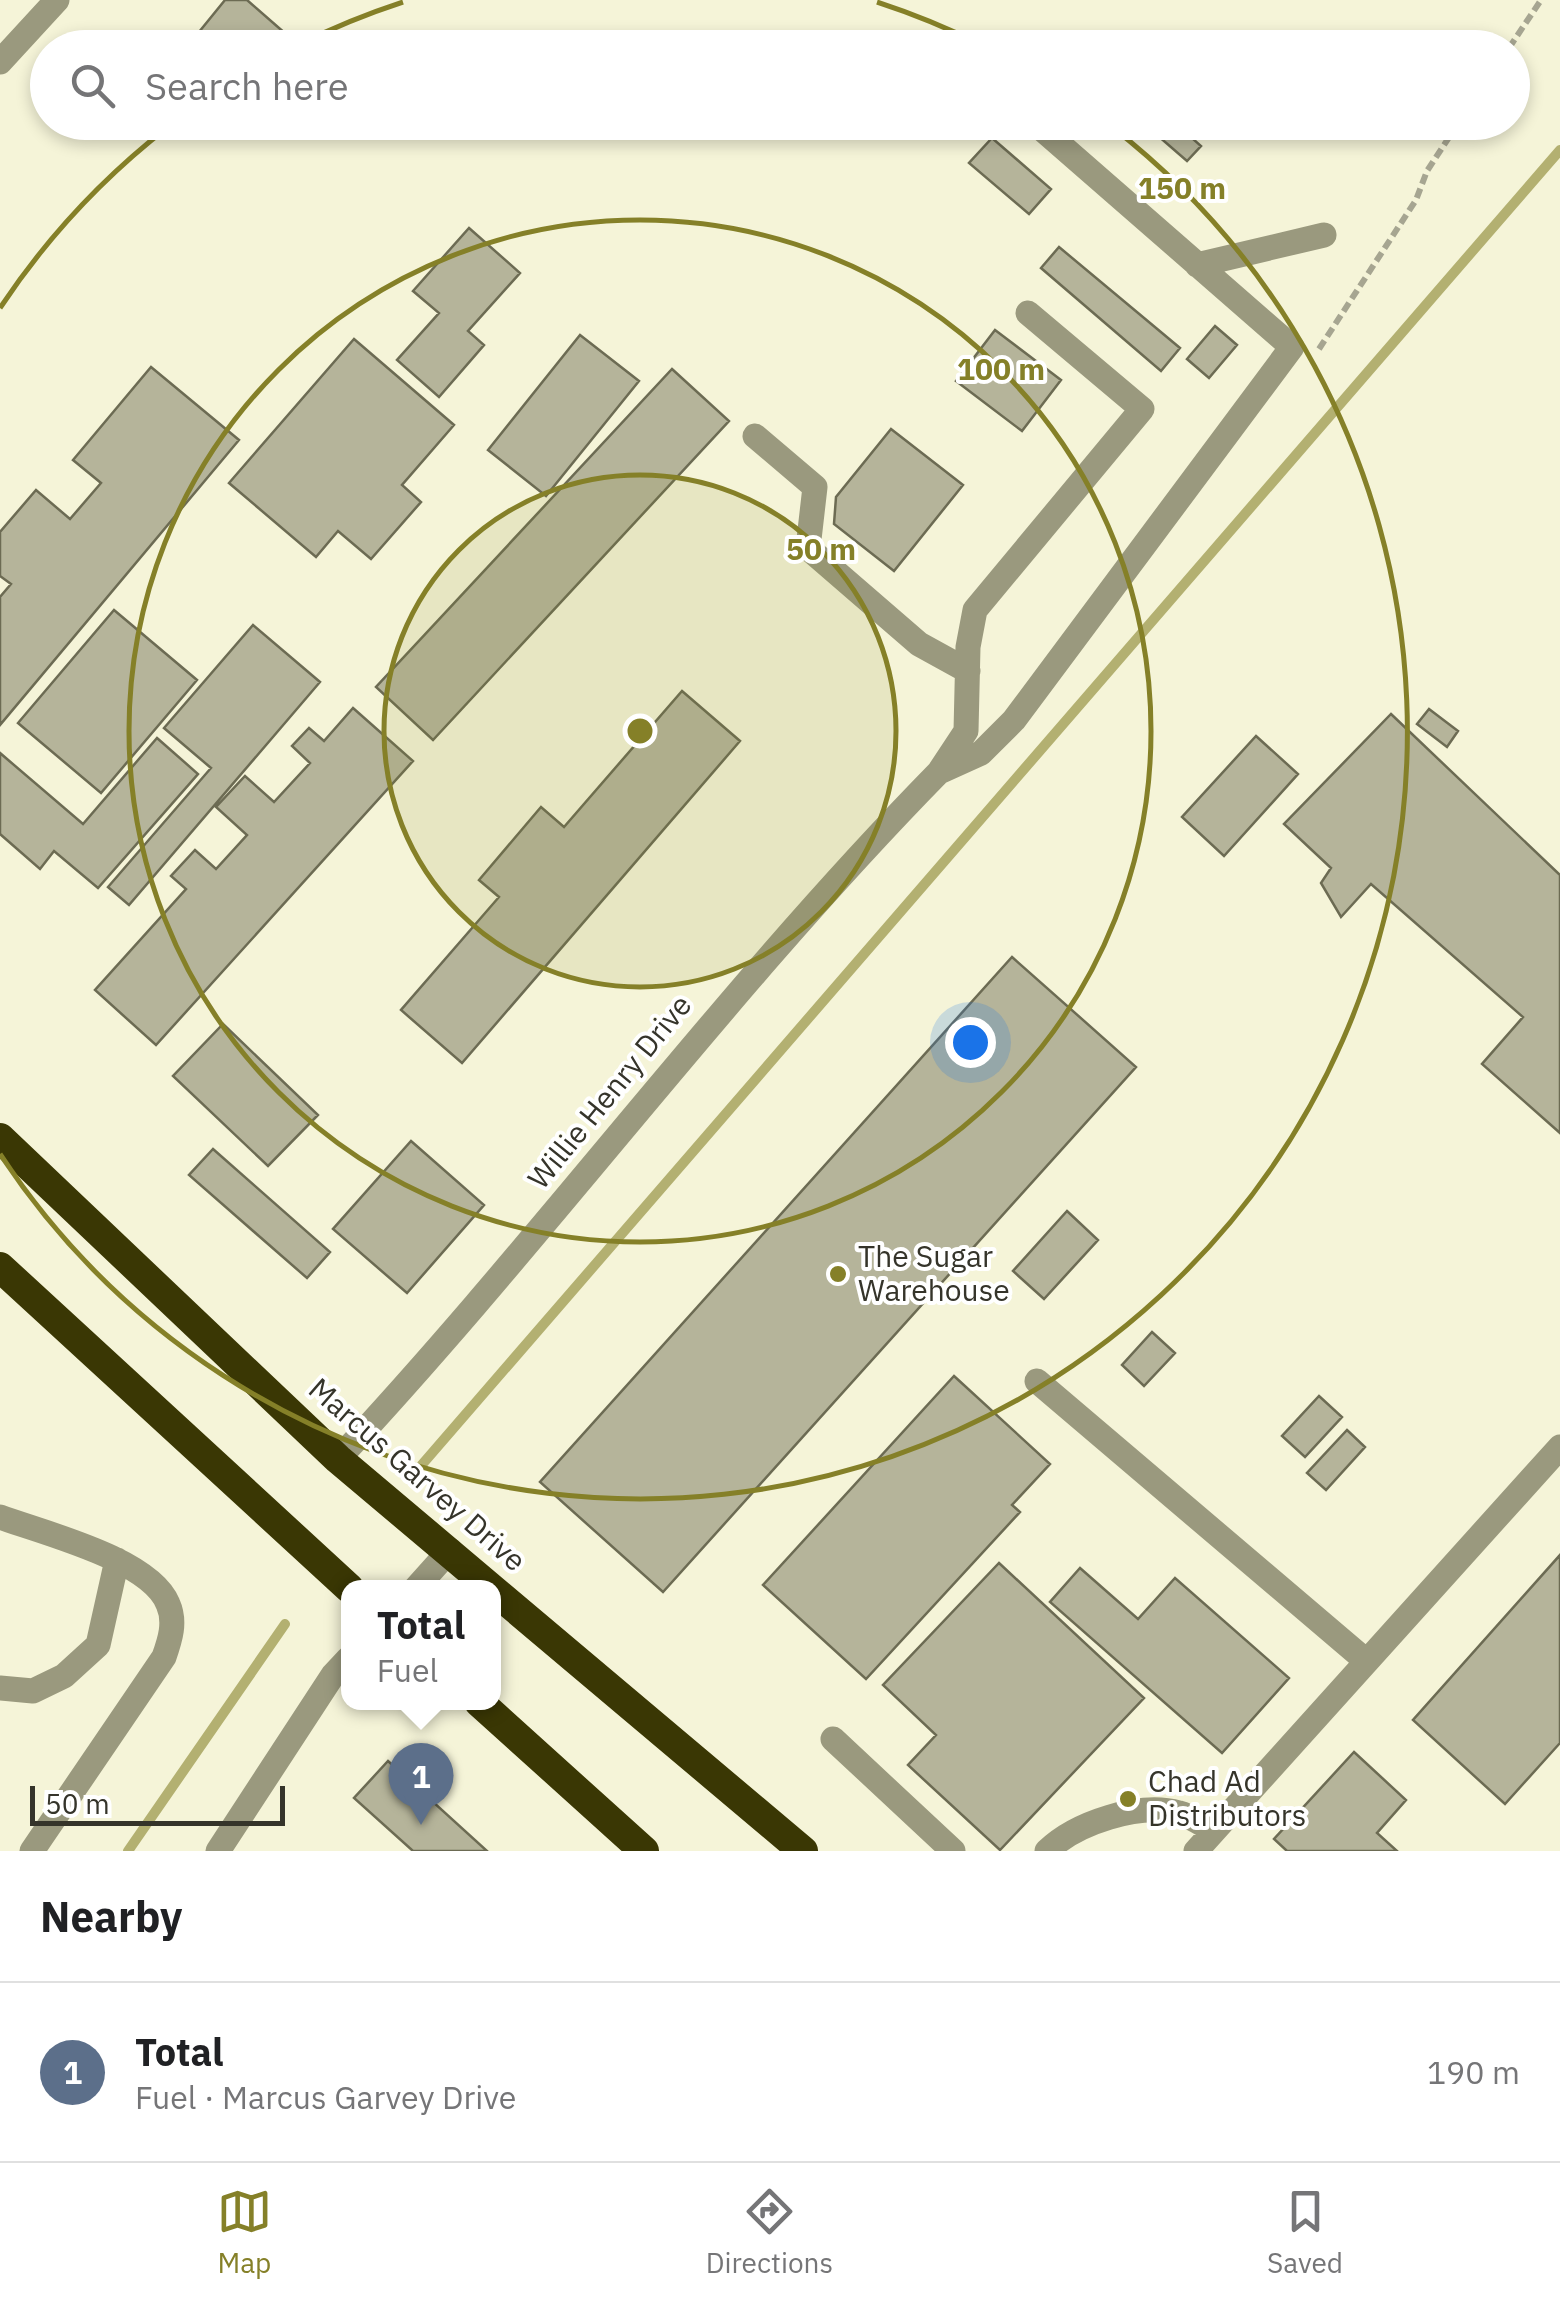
<!DOCTYPE html>
<meta charset="utf-8">
<style>
body{margin:0;font-family:"IBM Plex Sans",sans-serif;background:#f6f6f6;color:#202124}
.scale{position:absolute;left:30px;bottom:25px;width:255px;box-sizing:border-box;padding-left:10px;border:5px solid #35342a;border-top:0;font-size:28px;line-height:35px;white-space:nowrap;color:#35342a;-webkit-text-stroke:8px #fff;paint-order:stroke}
.you{position:absolute;left:970px;top:1042px;width:35px;height:35px;margin:-25px;border:8px solid #fff;border-radius:50%;background:#1a73e8;box-shadow:0 0 0 15px #1a73e833}
.badge{display:grid;place-items:center;width:65px;height:65px;border-radius:50%;background:#858028;color:#fff;font-size:32px;font-weight:700}
.pin{position:absolute;translate:-50% -82px;filter:drop-shadow(0 2px 5px #0008)}
.pin::after{content:'';position:absolute;top:52px;width:35px;height:30px;background:inherit;clip-path:polygon(0 0,100% 0,50% 100%)}
.popup{position:absolute;left:341px;top:1580px;width:160px;height:130px;box-sizing:border-box;display:grid;place-content:center;border-radius:20px;background:#fff;filter:drop-shadow(0 2px 8px #0005);font-size:32px;white-space:nowrap;color:#757577}
.popup b{font-size:38px;color:#202124}
.popup::after{content:'';position:absolute;left:50%;top:100%;margin-left:-20px;border:20px solid transparent;border-top-color:#fff}
.list{margin:0;padding:0;list-style:none}
h2{display:flex;justify-content:space-between;align-items:center;height:130px;margin:0;padding:0 40px;font-size:42px}
h2 small{font-size:32px;font-weight:400;color:#757577}
.list li{display:grid;grid-template-columns:65px 1fr auto;gap:30px;align-items:center;box-sizing:border-box;height:180px;padding:0 40px;border-top:2px solid #e0e0e0}
.list b{display:block;font-size:38px;white-space:nowrap}
.list p{margin:0;font-size:32px;white-space:nowrap;color:#757577}
.list em{font-size:32px;font-style:normal;color:#757577}
.icon{flex:none;width:55px;height:55px;fill:none;stroke:currentColor;stroke-width:2;stroke-linecap:round;stroke-linejoin:round}
.map{position:relative;flex:none;width:1560px;height:1851px;overflow:hidden}
.search{position:absolute;background:#fff;box-shadow:0 5px 15px #0003;left:30px;right:30px;top:30px;height:110px;display:flex;align-items:center;gap:25px;box-sizing:border-box;padding:0 35px;border-radius:55px;color:#757577;font-size:38px}
.sheet{height:310px;background:#fff}
nav{display:flex;justify-content:space-around;align-items:center;box-sizing:border-box;height:140px;border-top:2px solid #e0e0e0;background:#fff;font-size:28px;color:#757577}
nav a{display:grid;justify-items:center;gap:5px}
nav .on{color:#858028}
.map>svg:first-child{display:block}
.lines{fill:none;stroke-linecap:round;stroke-linejoin:round}
.stream{stroke:#b3b071;stroke-width:10}
.building{fill:#b5b49a;stroke:#6c6b53;stroke-width:2.5}
.path{stroke:#a6a591;stroke-width:6;stroke-dasharray:10 5;stroke-linecap:butt}
.minor{stroke:#9a997e;stroke-width:25}
.highway{stroke:#3a3704;stroke-width:30}
.ring{fill:none;stroke:#858028;stroke-width:5}
.poi-dot{fill:#858028;stroke:#fff;stroke-width:4}
.labels{text-anchor:middle;stroke-width:8;stroke-linejoin:round;paint-order:stroke}
.street-label{font-size:30px;fill:#35342a;stroke:#fff}
.poi-label{font-size:30px;fill:#35342a;stroke:#fff;text-anchor:start}
.centre{fill:#858028;stroke:#fff;stroke-width:5}
.ring-label{font-size:30px;text-anchor:middle;font-weight:bold;fill:#858028;stroke:#fff;stroke-width:8;stroke-linejoin:round;paint-order:stroke}
</style>
<div class="map">
<svg width="1560" height="1851" viewBox="0 0 1560 1851">
<rect width="100%" height="100%" fill="#f5f4d8"/>
<g class="lines">
<path class="stream" d="M413 1475 1560 150
M128 1851 285 1624"/>
</g>
<path class="building" d="M225 0H247L287 35 276 48H186Z
M1142 122H1174L1201 146 1187 161Z
M992 138 1051 189 1029 214 969 163Z
M469 228 520 273 468 331 484 345 439 397 397 360 439 313 413 291Z
M1059 247 1180 348 1161 371 1041 268Z
M1215 326 1237 345 1209 378 1187 359Z
M995 330 1061 380 1022 431 956 381Z
M580 335 639 381 546 496 488 450Z
M354 339 454 425 402 485 421 502 371 559 338 531 316 557 229 483Z
M151 367 239 440 0 725V597L11 584 0 576V532L36 490 70 519 101 483 73 460Z
M672 369 729 421 433 740 376 687Z
M891 429 963 485 894 571 834 524 836 497Z
M114 610 197 680 101 793 18 723Z
M253 625 320 682 129 905 108 887 211 768 164 728Z
M682 691 740 741 462 1063 401 1010 499 897 479 880 541 807 564 827Z
M353 708 413 761 156 1045 95 990 186 889 171 876 195 850 216 869 247 835 216 807 245 776 274 802 310 763 292 746 309 728 324 741Z
M1429 709 1458 731 1447 747 1417 724Z
M1391 714 1560 875V1133L1482 1064 1523 1017 1371 884 1341 917 1321 883 1331 868 1284 824Z
M1256 736 1298 774 1224 856 1182 817Z
M157 738 198 774 98 888 54 851 40 869 0 834V753L83 824Z
M1012 957 1136 1067 663 1592 540 1482Z
M223 1024 318 1115 268 1166 173 1076Z
M411 1141 484 1205 407 1293 333 1229Z
M213 1149 330 1252 307 1278 189 1175Z
M1067 1211 1098 1240 1044 1299 1013 1271Z
M1152 1332 1175 1353 1144 1386 1122 1365Z
M954 1376 1050 1464 1012 1505 1020 1512 866 1679 763 1585Z
M1319 1396 1342 1417 1305 1457 1282 1436Z
M1347 1430 1365 1447 1326 1490 1307 1473Z
M1560 1555V1743L1505 1804 1413 1720Z
M999 1563 1144 1698 1000 1850 908 1765 936 1735 883 1685Z
M1080 1568 1138 1619 1175 1578 1289 1678 1222 1753 1050 1602Z
M1354 1752 1406 1800 1377 1833 1397 1851H1287L1274 1839Z
M388 1761 487 1851H413L354 1798Z"/>
<g class="lines">
<path class="path" d="M1509 48 1541 0
M1319 349 1416 200 1427 171 1459 122"/>
<path class="minor" d="M0 62 57 0
M1197 265 1324 235
M755 436 815 487 808 548 919 644 968 671
M939 772 981 753 1014 720 1292 347 1034 122
M1037 1381 1365 1660
M338 1459C546 1236 725 990 939 772L966 731 968 647 975 610 1142 409 1028 313
M0 1517C43 1533 150 1559 168 1604 176 1622 170 1640 164 1657L32 1851
M416 1588 450 1550
M0 1688 33 1691 64 1676 98 1645 117 1560
M833 1739 953 1851
M218 1851 333 1675 348 1659
M1047 1851C1076 1823 1139 1802 1179 1813 1191 1816 1203 1825 1214 1831
M1196 1851 1560 1447"/>
<path class="highway" d="M0 1138 338 1459 803 1851
M0 1267 349 1588
M479 1702 644 1851"/>
</g>
<circle cx="640" cy="731" r="256" fill="#858028" fill-opacity=".12"/>
<g class="ring">
<circle cx="640" cy="731" r="256"/>
<circle cx="640" cy="731" r="511"/>
<path d="M0 308A767 767 0 0 1 168 127M298 45A767 767 0 0 1 403 2M877 2A767 767 0 0 1 982 45M1112 127A767 767 0 1 1 0 1154"/>
</g>
<g class="poi-dot">
<circle cx="838" cy="1274" r="10"/>
<circle cx="1128" cy="1799" r="10"/>
</g>
<g class="labels">
<g class="street-label">
<text transform="translate(610 1092) rotate(-51)" y="10">Willie Henry Drive</text>
<text transform="translate(417 1475) rotate(41)" y="10">Marcus Garvey Drive</text>
</g>
<g class="poi-label">
<text x="858" y="1267">The Sugar<tspan x="858" dy="34">Warehouse</tspan></text>
<text x="1148" y="1792">Chad Ad<tspan x="1148" dy="34">Distributors</tspan></text>
</g>
</g>
<circle cx="640" cy="731" r="15" class="centre"/>
<g class="ring-label">
<text x="1182" y="199">150 m</text>
<text x="1001" y="380">100 m</text>
<text x="821" y="560">50 m</text>
</g>
</svg>
<div class="scale">50 m</div>
<div class="you"></div>
<div class="pin badge" style="left:421px;top:1825px;background:#5c6f8a">1</div>
<div class="popup"><b>Total</b>Fuel</div>
<div class="search"><svg class="icon" aria-label="search" viewBox="0 0 24 24"><circle cx="10" cy="10" r="6"/><path d="M15 15l6 6"/></svg>Search here</div>
</div>
<section class="sheet">
<h2>Nearby<small></small></h2>
<ul class="list">
<li><span class="badge" style="background:#5c6f8a">1</span><div><b>Total</b><p>Fuel · Marcus Garvey Drive</p></div><em>190 m</em></li>
</ul>
</section>
<nav>
<a class="on"><svg class="icon" aria-label="map" viewBox="0 0 24 24"><path d="M3 6l6-2 6 2 6-2v14l-6 2-6-2-6 2zM9 4v14M15 6v14"/></svg>Map</a>
<a><svg class="icon" aria-label="directions" viewBox="0 0 24 24"><path d="M12 3l9 9-9 9-9-9zM9 14v-3h6M13 9l2 2-2 2"/></svg>Directions</a>
<a><svg class="icon" aria-label="saved" viewBox="0 0 24 24"><path d="M7 4h10v16l-5-4-5 4z"/></svg>Saved</a>
</nav>
